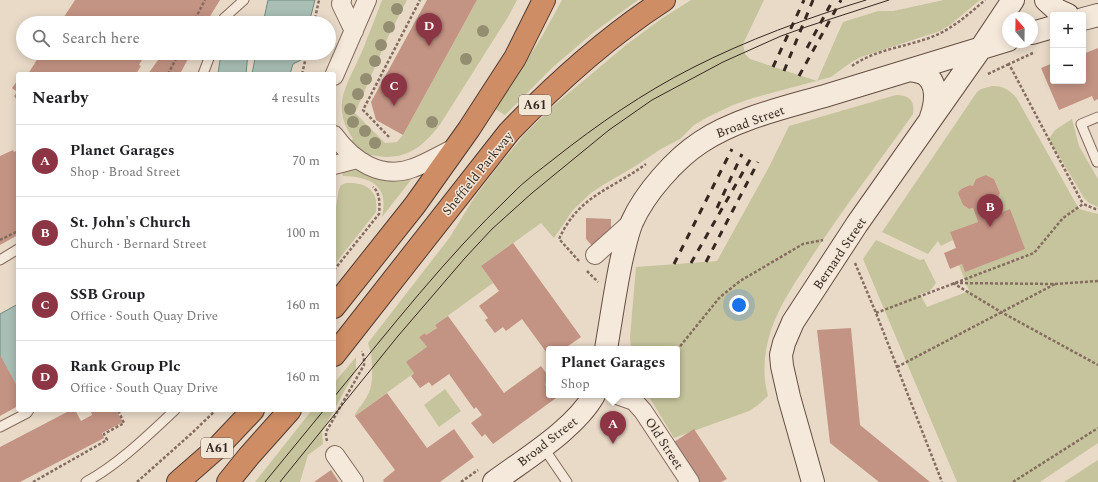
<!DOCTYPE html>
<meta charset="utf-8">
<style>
body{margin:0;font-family:Spectral,serif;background:#f2f2f2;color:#202124}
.controls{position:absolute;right:12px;top:12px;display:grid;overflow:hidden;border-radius:4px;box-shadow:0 2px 10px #0003}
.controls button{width:36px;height:36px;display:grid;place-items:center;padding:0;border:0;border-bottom:1px solid #e0e0e0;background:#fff;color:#202124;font:20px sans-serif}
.compass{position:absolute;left:1002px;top:12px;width:36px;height:36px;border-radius:50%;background:#fff;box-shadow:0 2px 10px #0003;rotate:340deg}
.you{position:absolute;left:739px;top:305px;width:14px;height:14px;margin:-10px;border:3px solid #fff;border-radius:50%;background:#1a73e8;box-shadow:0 0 0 6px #1a73e833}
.badge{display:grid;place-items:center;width:26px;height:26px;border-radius:50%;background:#8c3645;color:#fff;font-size:13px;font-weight:700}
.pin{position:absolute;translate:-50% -33px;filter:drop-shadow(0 1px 2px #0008)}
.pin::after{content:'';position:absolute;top:21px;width:14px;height:12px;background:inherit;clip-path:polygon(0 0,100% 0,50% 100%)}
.popup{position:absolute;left:546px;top:346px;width:134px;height:52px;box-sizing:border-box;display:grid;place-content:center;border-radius:4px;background:#fff;filter:drop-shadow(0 1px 3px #0005);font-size:13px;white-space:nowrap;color:#757577}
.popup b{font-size:15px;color:#202124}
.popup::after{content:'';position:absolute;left:50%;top:100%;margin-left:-8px;border:8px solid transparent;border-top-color:#fff}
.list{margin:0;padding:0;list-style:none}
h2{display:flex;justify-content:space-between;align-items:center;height:52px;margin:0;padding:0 16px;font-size:17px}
h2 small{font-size:13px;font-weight:400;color:#757577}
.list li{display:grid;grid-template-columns:26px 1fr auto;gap:12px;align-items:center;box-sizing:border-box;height:72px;padding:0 16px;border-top:1px solid #e0e0e0}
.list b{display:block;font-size:15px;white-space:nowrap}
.list p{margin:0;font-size:13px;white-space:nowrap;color:#757577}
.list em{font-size:13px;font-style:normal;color:#757577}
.icon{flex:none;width:22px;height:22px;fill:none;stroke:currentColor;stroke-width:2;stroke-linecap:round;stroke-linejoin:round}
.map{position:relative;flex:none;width:1098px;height:482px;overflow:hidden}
.search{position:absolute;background:#fff;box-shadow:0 2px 10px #0003;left:16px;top:16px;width:320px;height:44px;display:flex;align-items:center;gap:10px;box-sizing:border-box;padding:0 14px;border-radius:22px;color:#757577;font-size:15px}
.panel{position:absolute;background:#fff;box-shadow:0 2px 10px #0003;left:16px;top:72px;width:320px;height:340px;border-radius:4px}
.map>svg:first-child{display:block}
.green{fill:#c6c49d}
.water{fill:#a9beb4;stroke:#708c80}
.building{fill:#c39383}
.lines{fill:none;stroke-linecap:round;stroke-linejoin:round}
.lane-casing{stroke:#846c5f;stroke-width:11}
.street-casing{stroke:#846c5f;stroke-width:20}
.secondary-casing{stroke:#654e42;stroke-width:24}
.highway-casing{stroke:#523c33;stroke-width:24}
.path{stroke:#846c5f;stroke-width:2.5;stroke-dasharray:3 2;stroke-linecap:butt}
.lane{stroke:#f5e9db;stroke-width:9}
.street{stroke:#f5e9db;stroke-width:18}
.secondary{stroke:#f5e9db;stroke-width:22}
.highway{stroke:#ce8d64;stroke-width:22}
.tram{stroke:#362821;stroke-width:1}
.rail{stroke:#362821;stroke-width:3;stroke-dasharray:7 7;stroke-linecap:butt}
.tree{fill:#938e71}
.labels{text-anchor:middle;stroke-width:3;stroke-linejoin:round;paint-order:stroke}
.shield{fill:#f2e6d7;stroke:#6e6158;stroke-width:1}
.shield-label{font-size:12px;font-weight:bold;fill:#362821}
.street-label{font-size:13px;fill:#362821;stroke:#f2e6d7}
</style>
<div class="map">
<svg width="1098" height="482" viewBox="0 0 1098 482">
<rect width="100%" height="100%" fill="#e9dac8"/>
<path class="green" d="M382 0H407L388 37 355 113 385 143 397 142 403 135 477 0H517L508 17 441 123C427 142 412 157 386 157 379 156 371 156 364 153 359 151 354 146 349 142L353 139C329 104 349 83 363 49 369 33 376 17 382 0Z
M562 0H638L594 32 553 67 505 115 495 109 541 38Z
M691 0H764L743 44 745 54 750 59 817 81 843 22 878 11H893L944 0H980L950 25 940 31 861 57 853 61 831 77 753 98 733 105 708 117 694 125 680 139 661 149 637 165 603 185 591 193 573 210 554 238 541 223 481 266 493 283 435 325 437 328 426 335 425 333 419 337 427 347 414 373 355 416V414C368 396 373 391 372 368 372 359 371 352 368 343L450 237 474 198 499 165 524 135 552 107 626 45 661 19Z
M992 86C1003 86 1008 89 1016 97L1079 209 1098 214V443L1040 482H957L863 259 876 240 920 260 924 259 936 283 930 291 920 294 927 307 969 291 959 265 962 264 965 271 1010 210 991 217 986 204 997 200 1000 193 994 179 986 175 973 186 970 185 961 189 959 193 963 205 969 209 973 208 978 222 950 232 953 240 941 246 938 241 928 254 882 232 977 92 981 89Z
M896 95C910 95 915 101 913 114 879 162 843 209 811 258 796 281 780 304 771 330 764 352 762 373 768 396L758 405 749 411 674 438 648 395H677V349H631L630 337 636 267 717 261 769 167 789 126Z
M1072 119 1079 146 1098 179V207L1089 203 1084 198 1049 139 1055 130Z
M341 170 418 171 382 217C389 185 371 177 343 176Z
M346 183C366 182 379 190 376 212L335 264 334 263V218L339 189 341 185Z
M356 357V370L334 410V383Z
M445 389 461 411 439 427 424 405Z
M312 410H334L322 432 323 444 308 455 300 482H255Z
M1098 460V482H1064Z"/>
<path class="water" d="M268 0H315L309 23H263Z
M221 53H248L246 74H218Z
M256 53H302L301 60 293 64 290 74H252Z
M18 304V387L0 397V314Z"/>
<path class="building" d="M75 0H220L206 23H60Z
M427 0H477L403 135 376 120 371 102Z
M1098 48V99L1094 101 1092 96 1059 110 1041 68 1053 63V81H1083V54Z
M41 53H146L139 65 141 66 136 74H28Z
M163 53H191L180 74H148Z
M17 81 18 82V102L14 96 17 92 12 88Z
M13 150 14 152 18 150V235L0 245V156Z
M986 175 994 179 1000 193 997 200 986 204 991 217 1010 209 1025 249 965 272 962 264 950 269 944 253 956 248 950 232 978 222 973 208 969 209 963 205 958 193 961 189 970 185 973 186 976 179Z
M586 218 611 219V232L594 248 586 239Z
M513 243 581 337 564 349H549V356L522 319 506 331 503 327 495 333 485 320 488 318 479 306 499 291 481 266Z
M448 316 504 393 541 366 549 377V381L545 384 549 389V395H553L556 398 493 444 485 434 482 437 471 423 482 415 476 407 474 409 449 374 432 386 429 382 420 388 411 376 414 373 406 362 427 347 419 337 425 333 426 335 437 328 435 325Z
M851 328 860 425 930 482H879L830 443 817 330Z
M0 355 18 388V406L0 416Z
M387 393 427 448 454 429 474 457 440 482H384L383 480 395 470 355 416Z
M71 410H75L81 421 92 415 91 412 93 410H116L123 422 102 433 104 438 20 482H0V447Z
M694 429 727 479 721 482H700L674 442Z
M331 470 339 482H314Z"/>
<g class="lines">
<g class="lane-casing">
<path id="lane" d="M222 23 224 18 244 0
M203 74 211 53
M1098 117 1081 124 1097 162H1098
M0 260 18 249
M0 427 27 413 29 410
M543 447 567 482
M86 482C120 463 147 436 175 410"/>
</g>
<g class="street-casing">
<path id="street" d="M342 0 341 4 354 31
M334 76 367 0
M334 135C353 161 381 180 413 168 428 163 441 154 455 148
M334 165 357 159
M595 255 633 221
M617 395 634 401 643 411 690 482
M335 455 354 482"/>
</g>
<g class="secondary-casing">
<path id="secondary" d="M1046 0 1057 10 1068 15
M1083 19 1098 15
M1032 33 1053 27
M911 70C915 71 920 72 923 73 939 82 936 103 931 117
M606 349C611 320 615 291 621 262 624 249 627 234 632 222 645 193 675 159 701 142 737 118 787 107 828 95 888 77 948 58 1008 40
M494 482C525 459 575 429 594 395
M813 482 789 397 782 366 781 355 784 343 793 322 857 224 981 48 1013 0"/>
</g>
<g class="highway-casing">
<path id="highway" d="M334 307 415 205 469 129 515 58 544 0
M334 355 509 132C556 83 607 37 664 0
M178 482 218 447 253 410
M228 482 249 456 290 410"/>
</g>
<path class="path" d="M193 23 205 0
M314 23 319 0
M1033 53 1009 64 1083 204
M852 66C874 50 904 47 929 38 951 30 968 15 985 0
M168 74 179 53
M302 74 307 53
M988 74 1009 64
M389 137 363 110 420 0
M0 240 18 231
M579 261 559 239C579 195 611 190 646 164
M855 263 876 313 942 482
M334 270 379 214C380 205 380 192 373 187
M587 271 598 282
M953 283 1001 312 1098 365
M955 283 1055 284 1098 281
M876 313 1034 253 1063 218 1083 204 1098 210
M677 350 720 297 740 281 803 244 823 240
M897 367 1055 284
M327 441 326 437V432L364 365V358L362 351
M33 482 107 440 104 434 124 423 118 410
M137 482 192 433 216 410
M461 482 478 470
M1013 482 1098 428"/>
<use href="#lane" class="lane"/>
<use href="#street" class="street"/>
<use href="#secondary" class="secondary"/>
<use href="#highway" class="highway"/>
<path class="tram" d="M334 397C391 328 446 257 511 195 524 181 540 170 555 158 598 124 643 93 692 68 747 40 807 18 866 0
M265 482 324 410
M280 482 398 336 465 258 492 229 532 193 609 130 652 100 723 62 781 36 809 26 889 0"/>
<path class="rail" d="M807 48 833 0
M773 67 804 0
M784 71 813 0
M799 76 841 0
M717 208 742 154
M706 262 758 162
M691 263 751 158
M674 264 732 149"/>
</g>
<g class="tree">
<circle cx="397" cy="9" r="6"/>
<circle cx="389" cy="27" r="6"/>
<circle cx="483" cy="31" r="6"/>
<circle cx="381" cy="45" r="6"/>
<circle cx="466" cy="59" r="6"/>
<circle cx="375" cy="61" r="6"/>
<circle cx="366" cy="79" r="6"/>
<circle cx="358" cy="94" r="6"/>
<circle cx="350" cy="109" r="6"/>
<circle cx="353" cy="122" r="6"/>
<circle cx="432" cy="122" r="6"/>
<circle cx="365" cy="131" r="6"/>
<circle cx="375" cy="143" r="6"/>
</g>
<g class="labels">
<g class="shield">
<rect x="519" y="95" width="32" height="20" rx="3"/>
<rect x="201" y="438" width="32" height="20" rx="3"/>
</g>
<g class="shield-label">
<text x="535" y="109">A61</text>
<text x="217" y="452">A61</text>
</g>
<g class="street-label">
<text transform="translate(750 121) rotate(-20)" y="5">Broad Street</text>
<text transform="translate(477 173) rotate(-51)" y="5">Sheffield Parkway</text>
<text transform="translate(839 253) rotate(-56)" y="5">Bernard Street</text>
<text transform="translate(547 441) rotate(-38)" y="5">Broad Street</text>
<text transform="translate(665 443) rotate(57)" y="5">Old Street</text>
</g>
</g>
</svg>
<div class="controls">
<button>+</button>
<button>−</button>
</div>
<svg class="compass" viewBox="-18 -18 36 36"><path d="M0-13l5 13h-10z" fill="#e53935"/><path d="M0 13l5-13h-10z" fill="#757577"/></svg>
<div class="you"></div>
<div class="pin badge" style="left:613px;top:444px">A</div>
<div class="popup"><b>Planet Garages</b>Shop</div>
<div class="pin badge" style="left:990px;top:227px">B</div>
<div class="pin badge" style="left:394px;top:106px">C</div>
<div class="pin badge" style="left:429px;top:46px">D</div>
<div class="search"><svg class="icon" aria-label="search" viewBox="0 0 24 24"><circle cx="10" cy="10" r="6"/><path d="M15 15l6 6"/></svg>Search here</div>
<section class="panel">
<h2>Nearby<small>4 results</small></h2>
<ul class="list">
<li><span class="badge">A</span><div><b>Planet Garages</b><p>Shop · Broad Street</p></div><em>70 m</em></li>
<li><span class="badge">B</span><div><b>St. John's Church</b><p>Church · Bernard Street</p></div><em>100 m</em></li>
<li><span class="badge">C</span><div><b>SSB Group</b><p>Office · South Quay Drive</p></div><em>160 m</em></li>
<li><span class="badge">D</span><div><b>Rank Group Plc</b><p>Office · South Quay Drive</p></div><em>160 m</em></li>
</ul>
</section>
</div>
